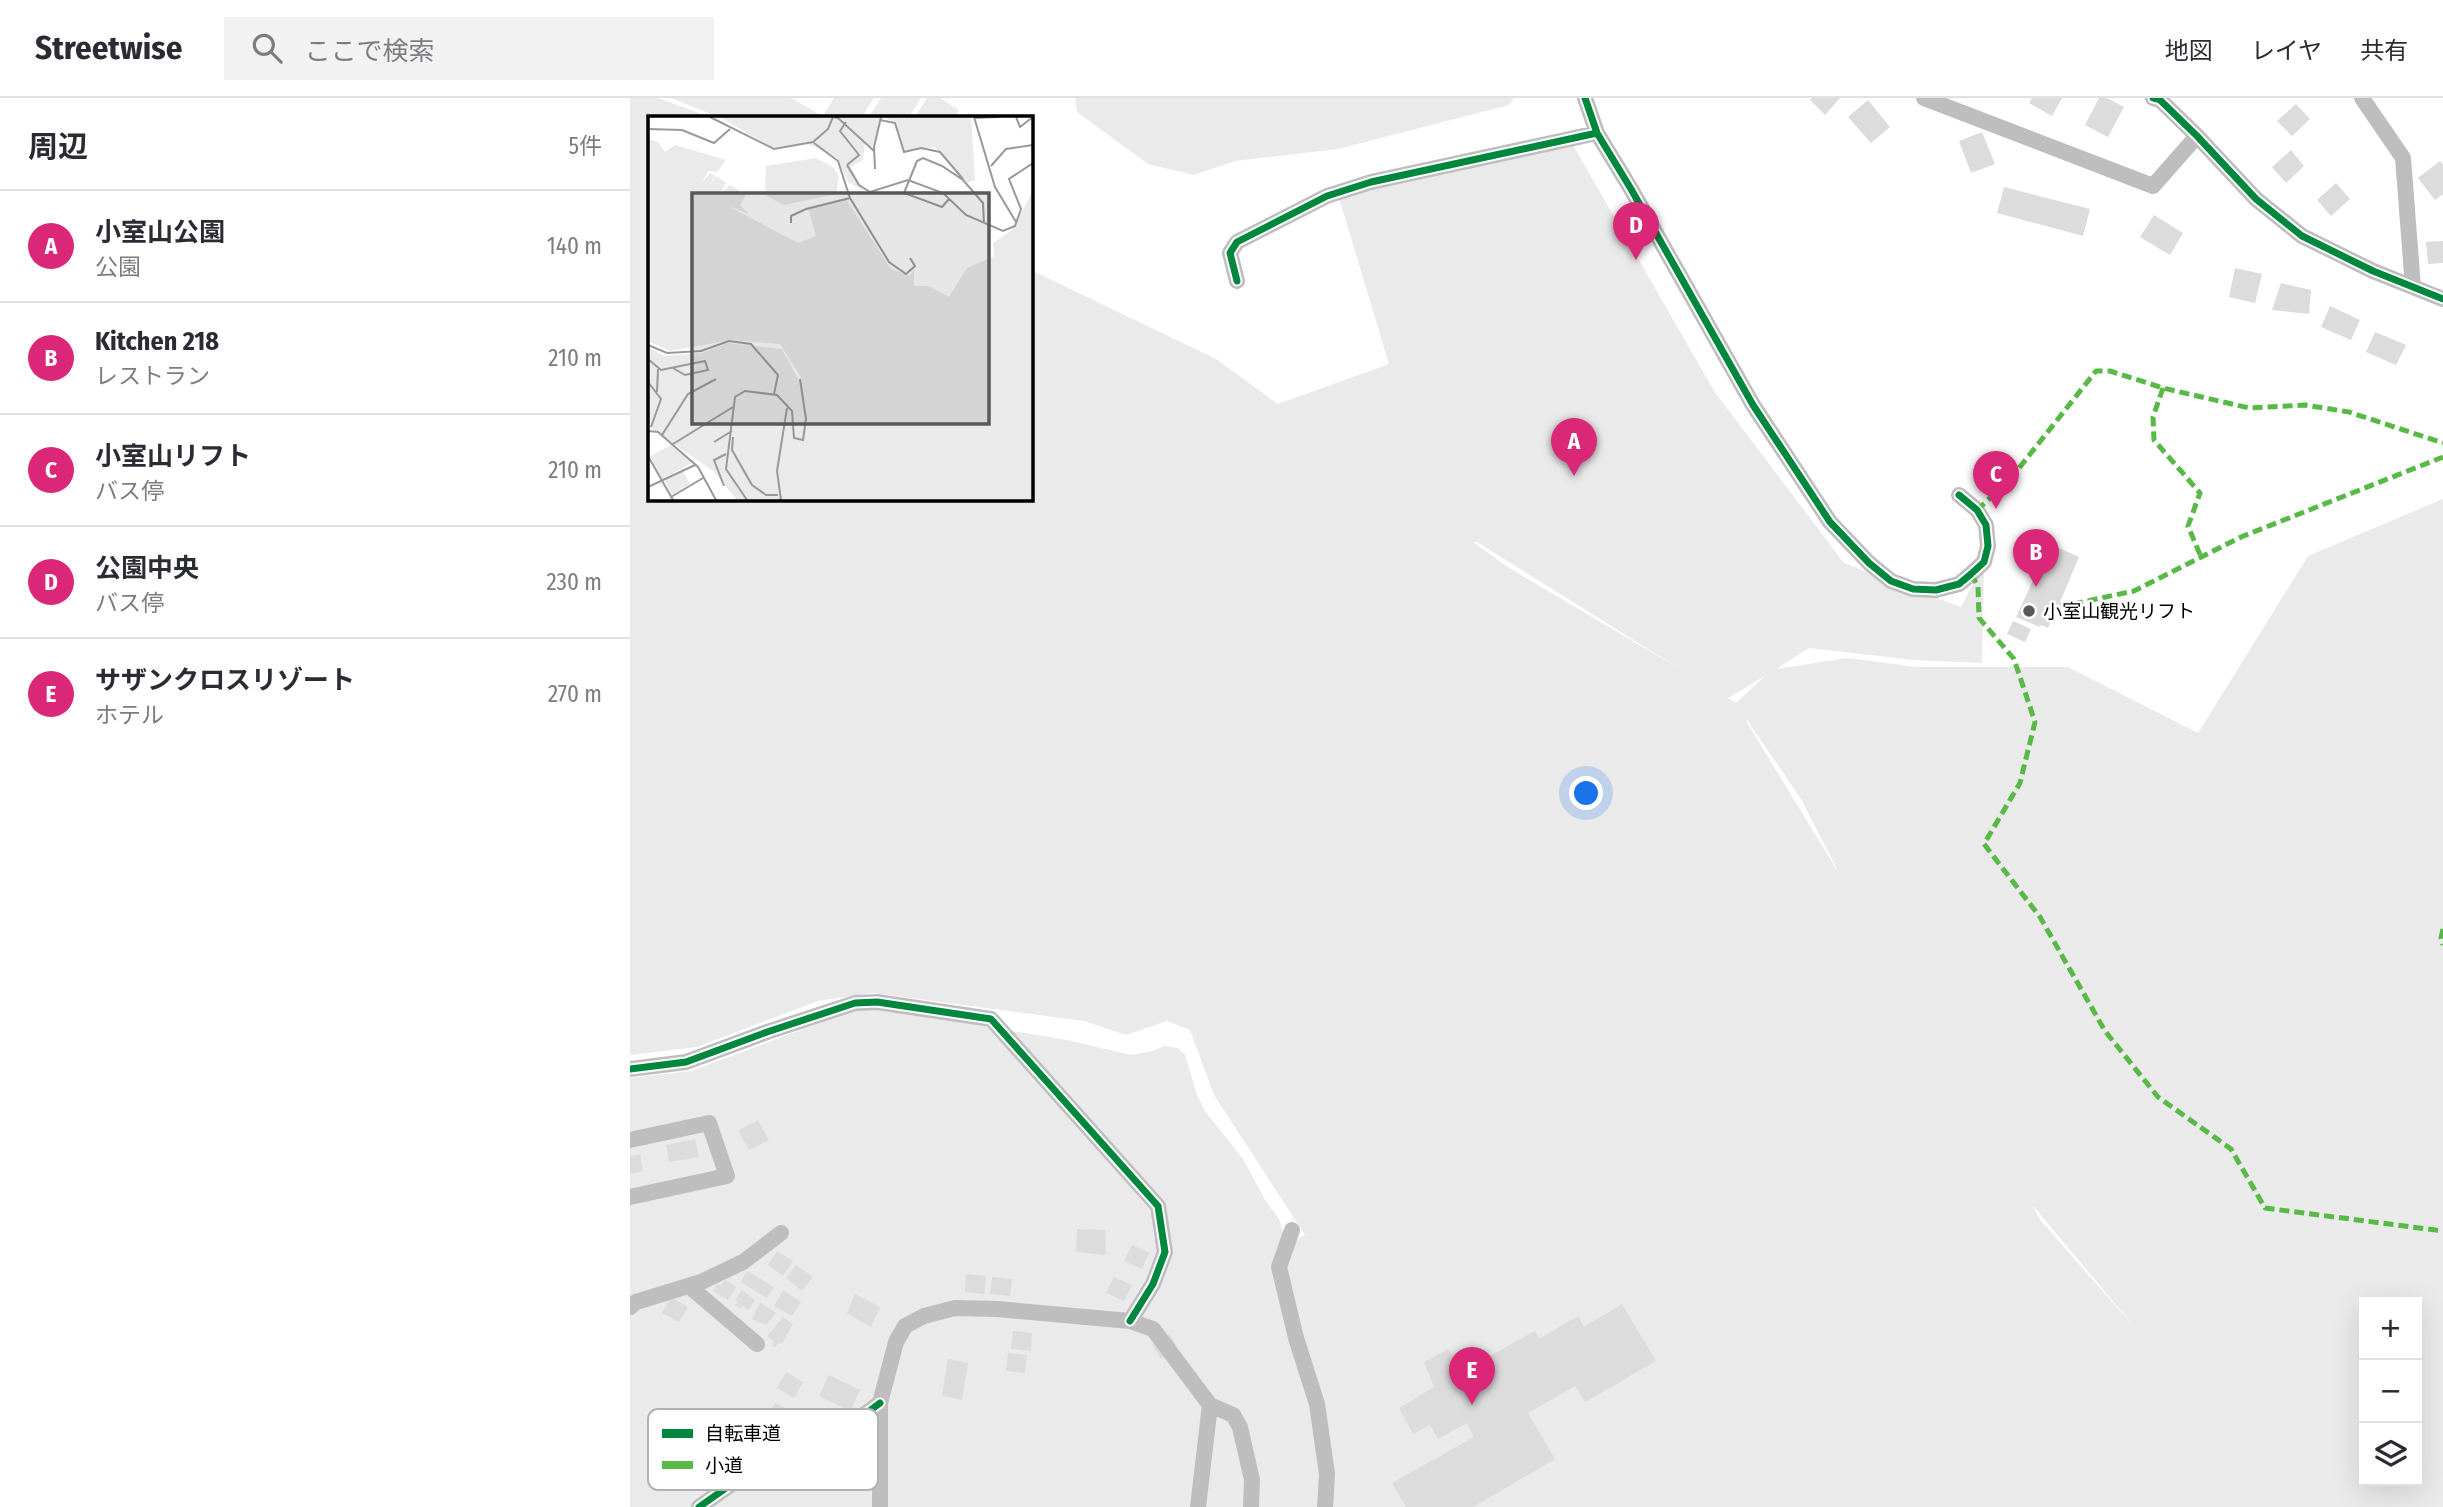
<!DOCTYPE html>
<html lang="ja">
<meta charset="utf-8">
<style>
body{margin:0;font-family:"Fira Sans Condensed","Noto Sans JP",sans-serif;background:#f2f2f3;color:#2b2b33}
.controls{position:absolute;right:21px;bottom:21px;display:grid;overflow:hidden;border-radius:0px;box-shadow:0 7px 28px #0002}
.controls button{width:63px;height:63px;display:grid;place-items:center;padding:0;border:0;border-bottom:2px solid #e1e1e2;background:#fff;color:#2b2b33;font:35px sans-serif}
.you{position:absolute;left:957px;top:696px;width:24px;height:24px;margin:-18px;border:5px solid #fff;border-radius:50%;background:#1a73e8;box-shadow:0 0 0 10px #1a73e833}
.badge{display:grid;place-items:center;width:46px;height:46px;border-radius:50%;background:#db2777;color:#fff;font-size:23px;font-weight:700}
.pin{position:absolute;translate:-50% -58px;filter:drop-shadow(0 2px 4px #0008)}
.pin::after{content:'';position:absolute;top:37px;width:24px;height:21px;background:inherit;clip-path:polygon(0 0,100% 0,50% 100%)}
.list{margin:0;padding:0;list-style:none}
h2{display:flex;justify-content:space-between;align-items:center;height:91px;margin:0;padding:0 28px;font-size:30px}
h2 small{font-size:23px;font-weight:400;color:#7c7c81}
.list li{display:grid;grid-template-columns:46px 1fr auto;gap:21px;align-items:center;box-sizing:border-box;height:112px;padding:0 28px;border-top:2px solid #e1e1e2}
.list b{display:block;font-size:26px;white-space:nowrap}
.list p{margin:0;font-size:23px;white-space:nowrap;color:#7c7c81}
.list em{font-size:23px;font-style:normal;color:#7c7c81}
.icon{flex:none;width:38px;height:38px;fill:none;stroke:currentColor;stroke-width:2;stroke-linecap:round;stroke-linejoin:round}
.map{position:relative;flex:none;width:1813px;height:1409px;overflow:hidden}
header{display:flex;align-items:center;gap:42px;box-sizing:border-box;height:98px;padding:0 35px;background:#fff;border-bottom:2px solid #e1e1e2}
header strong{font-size:33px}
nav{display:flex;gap:38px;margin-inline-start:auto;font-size:24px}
.search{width:490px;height:63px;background:#f2f2f3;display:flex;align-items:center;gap:18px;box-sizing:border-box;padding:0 24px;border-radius:0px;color:#7c7c81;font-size:26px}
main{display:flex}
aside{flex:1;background:#fff}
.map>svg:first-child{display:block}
.green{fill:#eaeaea;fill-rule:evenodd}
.building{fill:#dcdcdc}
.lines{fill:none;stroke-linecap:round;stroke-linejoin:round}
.minor{stroke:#bebebe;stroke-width:16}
.quiet{stroke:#58b947;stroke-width:5;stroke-dasharray:10 5;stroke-linecap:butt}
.cycleway-casing{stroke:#fff;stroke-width:11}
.cycleway{stroke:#00873e;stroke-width:7}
.poi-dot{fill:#595959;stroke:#fff;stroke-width:2.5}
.labels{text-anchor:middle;stroke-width:5;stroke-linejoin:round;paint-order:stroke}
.poi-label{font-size:19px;fill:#000;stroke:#fff;text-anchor:start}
.inset-road{fill:none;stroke:#999;stroke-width:2}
.view{fill:#595959;fill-opacity:0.15;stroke:#595959;stroke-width:3.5}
.inset-edge{fill:none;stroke:#000;stroke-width:3.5}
.key{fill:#fff;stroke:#b2b2b2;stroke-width:2}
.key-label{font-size:19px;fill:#000}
</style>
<header>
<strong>Streetwise</strong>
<div class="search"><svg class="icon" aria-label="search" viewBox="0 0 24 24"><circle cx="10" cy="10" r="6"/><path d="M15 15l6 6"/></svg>ここで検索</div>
<nav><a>地図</a><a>レイヤ</a><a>共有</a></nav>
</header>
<main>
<aside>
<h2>周辺<small>5件</small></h2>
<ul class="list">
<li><span class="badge">A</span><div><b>小室山公園</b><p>公園</p></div><em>140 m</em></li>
<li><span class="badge">B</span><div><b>Kitchen 218</b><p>レストラン</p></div><em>210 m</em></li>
<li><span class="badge">C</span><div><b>小室山リフト</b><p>バス停</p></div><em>210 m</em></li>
<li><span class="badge">D</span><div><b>公園中央</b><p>バス停</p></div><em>230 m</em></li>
<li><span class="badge">E</span><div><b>サザンクロスリゾート</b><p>ホテル</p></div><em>270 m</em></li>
</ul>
</aside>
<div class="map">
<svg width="1813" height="1409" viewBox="0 0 1813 1409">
<rect width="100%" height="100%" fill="#fff"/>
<path class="green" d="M0 0H28L80 19H19V401H401V172L586 261 648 306 759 266 706 90 939 40 1084 293 1214 465 1331 509 1354 464 1352 565 1284 562 1179 550 1146 571 1217 560 1287 569H1438L1568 635 1678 458 1813 401V1409H0V980L61 973 225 912 250 911 437 942 501 957 523 953 534 948 548 950 555 957 567 997 575 1013 613 1061 635 1102 649 1121 653 1135 649 1152 675 1137 584 997 560 932 537 923 496 937 454 923 243 895 188 903 67 949 0 957ZM843 444H847L1050 571 879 470ZM1135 578 1106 605 1099 601 1098 600ZM1117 622 1171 701 1210 777 1116 623ZM1403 1109H1404L1507 1232 1411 1123ZM1734 1204H1787V1383H1734Z
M41 0H161L194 19H88Z
M204 0H244L232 19H200L194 16Z
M251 0H291L279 19H239Z
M297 0H310L329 12 325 19H285Z
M445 0H884L879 7 708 51 605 63 564 77 518 66 447 14Z"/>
<path class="building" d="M1182 0H1210L1195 17 1180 2Z
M1402 0H1432L1422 18 1399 5Z
M1469 0H1477L1494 9 1478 39 1455 27Z
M1238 2 1260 29 1241 45 1218 19Z
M1666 6 1680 21 1662 38 1647 23Z
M1352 34 1365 66 1341 75 1329 43Z
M1661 52 1674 68 1656 85 1642 69Z
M1810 63 1813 67V96L1805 102 1788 80Z
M1706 85 1720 101 1701 118 1687 102Z
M1374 89 1460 111 1453 138 1367 115Z
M1524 117 1553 135 1540 157 1510 139Z
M1813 143V165L1798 166 1796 144Z
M1605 170 1632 176 1625 205 1599 199Z
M1651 185 1681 192 1679 216 1642 212Z
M1700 208 1730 222 1721 242 1691 229Z
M1745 234 1776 247 1766 267 1736 254Z
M1420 446 1449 459 1430 504 1433 505 1430 511 1427 510 1418 530 1411 527 1410 529 1386 519Z
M1383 523 1401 531 1395 544 1377 536Z
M128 1022 139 1042 119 1052 108 1033Z
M65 1041 69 1059 39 1064 36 1047Z
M10 1056 13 1073 0 1076V1058Z
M447 1131 475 1132 476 1157 446 1154Z
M502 1147 519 1155 512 1171 494 1163Z
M147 1153 163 1163 153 1178 138 1167Z
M166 1167 183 1179 172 1193 156 1180Z
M117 1173 144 1189 137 1200 111 1184Z
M336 1176 356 1178 354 1196 335 1194Z
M362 1179 382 1181 380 1198 360 1196Z
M484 1179 502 1187 494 1203 476 1195Z
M95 1182 106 1189 98 1202 83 1193 87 1186 91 1188Z
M112 1192 125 1202 119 1212 112 1208 110 1211 105 1207 108 1204 105 1202Z
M153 1192 171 1204 162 1218 144 1208Z
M225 1196 250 1209 241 1229 217 1215Z
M41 1199 58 1209 49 1224 32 1215Z
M130 1204 146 1215 136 1227 122 1221Z
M992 1206 1026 1263 955 1304 945 1288 898 1315 925 1361 843 1409H776L762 1385 844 1339 837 1325 808 1341 800 1327 783 1336 769 1310 804 1289 794 1264 818 1251 833 1273 905 1233 909 1241 948 1218 954 1229Z
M153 1219 163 1226 152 1246 149 1245 145 1249 142 1248 144 1244 137 1238Z
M383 1233 402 1235 401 1253 381 1251Z
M540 1236 548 1251 531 1261 522 1246Z
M378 1255 397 1257 395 1275 376 1273Z
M318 1261 338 1265 332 1302 312 1298Z
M156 1274 173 1284 164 1300 147 1290Z
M199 1277 230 1292 220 1313 189 1298Z
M145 1305 175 1320 165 1341 135 1327Z"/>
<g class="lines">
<path class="minor" d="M955 0 967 35 1001 91 1123 307 1200 424 1239 465 1261 483 1283 491 1306 492 1329 486 1341 476 1354 464 1358 448 1356 427 1347 412 1329 397
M1294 0 1523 88 1567 38
M1523 0 1530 2 1567 38 1626 101 1672 138 1743 173 1813 201
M1732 0 1773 60 1783 189
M607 183 600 155 607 144 697 98 741 84 967 35
M0 971 56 964 137 934 225 905 247 904 361 921 528 1108 535 1154 523 1186 500 1223
M0 1042 79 1025 97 1078 0 1099
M662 1132 649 1169 666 1240 687 1306 697 1376 695 1409
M59 1188 127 1246
M0 1209 6 1204 71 1184 113 1164 151 1135
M69 1409 106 1383 136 1356 226 1323 250 1305
M250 1409V1305L266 1244 275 1228 294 1218 325 1210 367 1211 500 1223 523 1231 580 1307 603 1317 610 1329 622 1382 621 1409
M568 1409 580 1307"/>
<path class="quiet" d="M1533 290 1523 319 1524 342 1570 395 1558 428 1571 459
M1347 412 1378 384 1466 273H1480L1533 290 1619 310 1675 307 1719 314 1813 345
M1341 476 1348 488 1349 520 1384 561 1405 624 1390 685 1354 746 1410 819 1475 933 1528 999 1601 1051 1635 1110 1813 1133
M1443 506 1504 493 1611 439 1813 359
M1813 831 1811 840 1813 847"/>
<g class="cycleway-casing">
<path id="cycleway" d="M955 0 967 35 1001 91 1123 307 1200 424 1239 465 1261 483 1283 491 1306 492 1329 486 1341 476 1354 464 1358 448 1356 427 1347 412 1329 397
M1523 0 1530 2 1567 38 1626 101 1672 138 1743 173 1813 201
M607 183 600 155 607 144 697 98 741 84 967 35
M0 971 56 964 137 934 225 905 247 904 361 921 528 1108 535 1154 523 1186 500 1223
M69 1409 106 1383 136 1356 226 1323 250 1305"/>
</g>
<use href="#cycleway" class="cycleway"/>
</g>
<circle class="poi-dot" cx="1399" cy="513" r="7"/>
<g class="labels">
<g class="poi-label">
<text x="1413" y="520">小室山観光リフト</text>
</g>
</g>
<g transform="translate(18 18)">
<rect width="385" height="385" fill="#fff"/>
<path d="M72 1H323L327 64 319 67 287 31 256 36 247 7 235 1 224 31 217 28 215 44 203 51 216 75 200 66 189 42 158 27 124 32ZM0 23 10 26 17 36 27 29 78 44 69 56 60 55 54 67 62 57 67 60 60 71 68 60 78 67 72 78 82 69 92 75 98 79 92 89 101 98 80 90 150 127 168 120 160 92 198 83 243 153 262 160 266 153V170H280L301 181 319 152 346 140 345 127 364 114 385 75V384H89L65 355 0 310V231L16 240 54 237 80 227 134 233 151 265 154 263 132 228 83 224 22 235 0 225ZM168 42 185 51 191 61 188 78 136 89 117 79 118 50ZM23 329 44 347 14 363 2 340ZM35 355 42 368 23 379 17 364Z" fill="#eaeaea"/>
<path class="inset-road" d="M62 1 126 33 165 26 180 13 185 1 190 2 226 35M326 1 347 71 368 106M368 1 372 11 385 1M327 2 351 1M232 4 247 7 256 36 273 32 292 36 315 63M198 6 192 15 211 39 199 49M0 13 34 14 66 27 82 13M166 27 190 45 202 82 241 146 258 158 267 150 262 142M199 49 211 69 222 76 260 64 295 77 318 99 355 115 367 110 373 93 361 63 385 47M343 50 358 33 385 29M227 53 226 31 233 1M301 83 294 91 256 77 269 45 275 42 294 50 315 64 335 87 336 108M143 107V100L158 93 202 82M0 229 19 237 53 235 81 225 103 228 130 259 126 278M0 243 13 254 57 245 60 254 37 259 25 252M0 266 13 283 3 311M9 276 10 253M0 315 10 316 50 351 68 384M14 319 40 278 68 263M85 321 84 334 104 369 118 379H130M66 326 84 315M25 328 85 291M0 340 25 384M76 370 66 344 78 338M0 371 47 349M23 381 55 362M99 384 78 353 87 281 97 275 129 279 144 295 146 322 155 324 158 303 152 263M133 384 129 355 139 292"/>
<path class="view" d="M44 77H341V308H44Z"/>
<rect width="385" height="385" class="inset-edge"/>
</g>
<rect x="18" y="1311" width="230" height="81" rx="10" class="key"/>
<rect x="32" y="1331" width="31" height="9" fill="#00873e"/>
<rect x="32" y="1363" width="31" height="8" fill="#58b947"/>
<g class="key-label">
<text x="75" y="1342">自転車道</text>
<text x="75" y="1374">小道</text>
</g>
</svg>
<div class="controls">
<button>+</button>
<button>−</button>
<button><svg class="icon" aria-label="layers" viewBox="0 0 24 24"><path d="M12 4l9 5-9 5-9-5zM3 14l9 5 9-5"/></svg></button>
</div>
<div class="you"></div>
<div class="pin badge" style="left:944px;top:378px">A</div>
<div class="pin badge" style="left:1406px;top:489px">B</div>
<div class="pin badge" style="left:1366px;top:411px">C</div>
<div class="pin badge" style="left:1006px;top:162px">D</div>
<div class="pin badge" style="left:842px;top:1307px">E</div>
</div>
</main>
